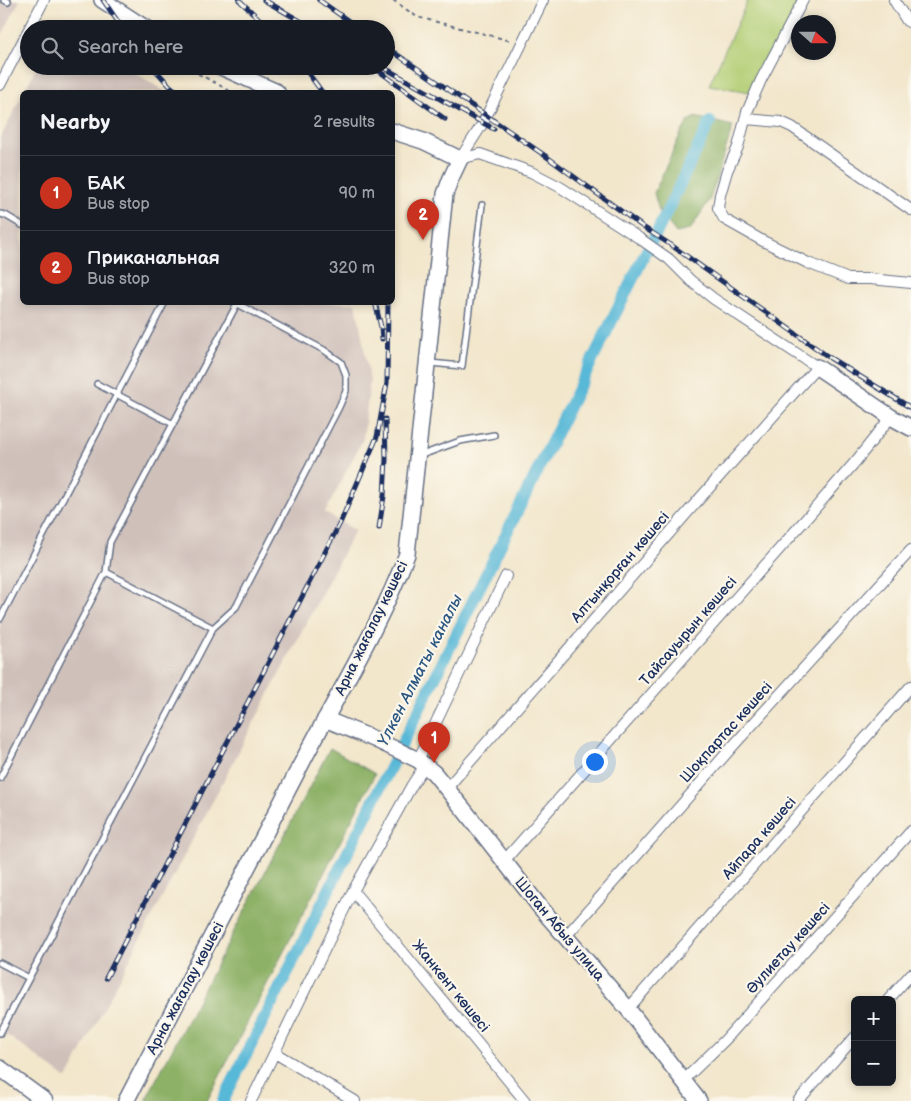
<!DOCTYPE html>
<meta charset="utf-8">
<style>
body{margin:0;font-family:"Balsamiq Sans",sans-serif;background:#242831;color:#f1f3f6}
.controls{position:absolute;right:15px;bottom:15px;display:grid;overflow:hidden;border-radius:8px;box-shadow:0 2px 8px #0003}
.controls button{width:45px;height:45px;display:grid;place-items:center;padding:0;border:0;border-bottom:1px solid #363941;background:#171b24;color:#f1f3f6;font:25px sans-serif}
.compass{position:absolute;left:791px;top:15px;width:45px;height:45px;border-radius:50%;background:#171b24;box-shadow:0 2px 8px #0003;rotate:111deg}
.you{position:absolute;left:594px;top:761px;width:18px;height:18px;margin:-12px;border:4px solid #fff;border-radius:50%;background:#1a73e8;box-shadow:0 0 0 8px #1a73e833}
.badge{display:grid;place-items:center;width:32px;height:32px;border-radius:50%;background:#c8321e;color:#fff;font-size:16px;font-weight:700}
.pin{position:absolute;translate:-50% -41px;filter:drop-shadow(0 1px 2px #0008)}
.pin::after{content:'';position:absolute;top:26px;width:18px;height:15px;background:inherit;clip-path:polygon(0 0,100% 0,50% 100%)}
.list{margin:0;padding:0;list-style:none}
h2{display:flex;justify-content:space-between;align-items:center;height:65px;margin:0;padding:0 20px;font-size:21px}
h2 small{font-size:16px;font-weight:400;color:#9ea1a6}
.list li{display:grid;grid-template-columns:32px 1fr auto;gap:15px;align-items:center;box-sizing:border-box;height:75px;padding:0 20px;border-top:1px solid #363941}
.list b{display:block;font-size:19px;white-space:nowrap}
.list p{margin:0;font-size:16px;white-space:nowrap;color:#9ea1a6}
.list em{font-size:16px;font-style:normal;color:#9ea1a6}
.icon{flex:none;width:28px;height:28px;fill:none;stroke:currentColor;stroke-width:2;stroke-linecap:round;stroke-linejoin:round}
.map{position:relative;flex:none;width:911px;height:1101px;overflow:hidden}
.search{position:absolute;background:#171b24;box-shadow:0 2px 8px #0003;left:20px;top:20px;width:375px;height:55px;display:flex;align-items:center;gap:12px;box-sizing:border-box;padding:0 18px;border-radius:28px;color:#9ea1a6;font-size:19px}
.panel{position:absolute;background:#171b24;box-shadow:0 2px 8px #0003;left:20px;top:90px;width:375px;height:215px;border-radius:8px}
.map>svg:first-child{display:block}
.industrial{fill:#cfc0ba}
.green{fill:#b2ce75;stroke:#667e6a}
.forest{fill:#8db166;stroke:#547062}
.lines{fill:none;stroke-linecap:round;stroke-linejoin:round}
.canal{stroke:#58b8d7;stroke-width:12}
.lane-casing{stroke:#666f84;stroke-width:8}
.street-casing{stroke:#666f84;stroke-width:12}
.secondary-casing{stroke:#666f84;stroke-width:18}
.path{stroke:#666f84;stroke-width:2;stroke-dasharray:4 4;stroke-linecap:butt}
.lane{stroke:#fff;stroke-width:5}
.street{stroke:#fff;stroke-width:10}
.secondary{stroke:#fff;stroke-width:15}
.rail-casing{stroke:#1b2f5e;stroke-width:5}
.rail{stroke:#fbf7ec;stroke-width:3;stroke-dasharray:9;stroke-linecap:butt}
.labels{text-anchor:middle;stroke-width:4.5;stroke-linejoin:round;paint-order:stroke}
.street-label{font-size:15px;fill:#1b2f5e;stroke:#fbf7ec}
.water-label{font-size:16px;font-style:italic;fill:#2d5882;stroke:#fbf7ec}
</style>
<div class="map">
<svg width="911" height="1101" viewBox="0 0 911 1101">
<rect width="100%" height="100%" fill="#fbf7ec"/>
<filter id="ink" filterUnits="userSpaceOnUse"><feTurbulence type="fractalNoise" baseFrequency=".02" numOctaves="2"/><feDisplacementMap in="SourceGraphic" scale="10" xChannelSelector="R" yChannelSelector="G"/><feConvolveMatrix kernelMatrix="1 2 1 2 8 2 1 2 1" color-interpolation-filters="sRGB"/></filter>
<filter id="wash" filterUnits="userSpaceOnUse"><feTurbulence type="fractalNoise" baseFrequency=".0096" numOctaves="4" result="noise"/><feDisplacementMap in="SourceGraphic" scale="20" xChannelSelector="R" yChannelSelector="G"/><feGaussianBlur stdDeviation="1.12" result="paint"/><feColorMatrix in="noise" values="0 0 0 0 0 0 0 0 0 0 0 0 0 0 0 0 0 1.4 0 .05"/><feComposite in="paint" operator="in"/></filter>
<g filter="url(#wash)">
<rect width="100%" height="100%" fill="#f2e6cb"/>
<path class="industrial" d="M0 0H20L0 39Z
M37 66H124L166 92H24Z
M22 95V302L356 303 370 380 363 439 325 513 355 530 67 1079 0 1030V139Z"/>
<path class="green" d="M748 0H803L755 93 709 85Z"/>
<path class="forest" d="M695 117 733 126 710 199 690 230 676 233 659 211 654 193 680 135 688 122Z
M330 748 375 774 207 1101H145Z"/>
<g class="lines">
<path class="canal" d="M223 1101 389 770 645 254 657 232 710 122"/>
</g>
</g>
<g filter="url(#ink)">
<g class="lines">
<g class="lane-casing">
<path id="lane" d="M4 0 8 2
M0 214 5 215 22 225
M430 363 462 366 482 205
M97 384 173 424
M419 456 460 441 494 435
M106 572 213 628
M0 619 165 302
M0 778 106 572 110 542 237 304
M0 963 29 978
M0 1033 213 628 236 607 339 407 346 391V375L341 362 324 350 234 302"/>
</g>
<g class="street-casing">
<path id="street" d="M803 0 761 80 747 112 738 147 727 171 720 195 718 208 724 219 763 241 808 263 848 279H870L911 283
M894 0 907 21 911 23
M29 29 44 0
M0 85 29 29
M745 119 781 122 792 127 911 210
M460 159 483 123 543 0
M418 760 506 576
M447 788 701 497 817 367 714 299 691 281 669 259 639 238 560 187 531 172 480 154 460 159
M504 861 805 520 856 461 891 417
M353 891 525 1101
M566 936 733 746 911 550
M888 1000 911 974
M628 1009 911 686
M275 1053 355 1101
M683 1081 725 1040 911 831
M251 1101 353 891 412 785 425 765
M798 1101 855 1037"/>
</g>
<g class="secondary-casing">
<path id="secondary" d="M102 0 147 29
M219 66 277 92
M817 367 891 417 911 428
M325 719 374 739 418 760 434 773 465 811 540 907 628 1009 699 1101
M0 1068 45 1101
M126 1101C186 985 247 869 307 753 342 687 381 623 407 554L445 194 451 178 460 159 423 141 392 131"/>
</g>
<path class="path" d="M393 0 417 17 512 41
M184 66 232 92"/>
<use href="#lane" class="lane"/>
<use href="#street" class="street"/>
<use href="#secondary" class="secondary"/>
<g class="rail-casing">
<path id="rail" d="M103 0 123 29
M239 0 270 29
M264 0 314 29
M319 0 360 29
M386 47 547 157 643 227 671 245 830 358 911 408
M152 66 170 86 178 92
M303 66 322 92
M372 66 445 119
M381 66 494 129
M375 302 381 327 382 339
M379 528 384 496 386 459 385 419
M106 978 341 521 377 437 387 383 388 302"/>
</g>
<use href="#rail" class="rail"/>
</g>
</g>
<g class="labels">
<g class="street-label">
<text transform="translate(620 567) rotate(-49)" y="5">Алтынқорған көшесі</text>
<text transform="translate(371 628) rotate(-64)" y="5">Арна жағалау көшесі</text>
<text transform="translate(688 631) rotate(-49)" y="5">Тайсауырын көшесі</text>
<text transform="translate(726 732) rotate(-48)" y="5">Шоқпартас көшесі</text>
<text transform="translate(759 838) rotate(-49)" y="5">Айпара көшесі</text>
<text transform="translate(560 929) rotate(50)" y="5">Шоган Абыз улица</text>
<text transform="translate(788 948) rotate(-48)" y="5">Әулиетау көшесі</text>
<text transform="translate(451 986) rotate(51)" y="5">Жанкент көшесі</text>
<text transform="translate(185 988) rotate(-62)" y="5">Арна жағалау көшесі</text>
</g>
<g class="water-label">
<text transform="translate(419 670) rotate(-63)" y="6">Үлкен Алматы каналы</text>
</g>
</g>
</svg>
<div class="controls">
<button>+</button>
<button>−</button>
</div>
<svg class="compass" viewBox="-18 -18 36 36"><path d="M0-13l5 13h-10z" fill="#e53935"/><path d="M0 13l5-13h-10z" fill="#9ea1a6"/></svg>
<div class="you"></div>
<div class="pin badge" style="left:434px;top:763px">1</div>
<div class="pin badge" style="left:423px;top:240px">2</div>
<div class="search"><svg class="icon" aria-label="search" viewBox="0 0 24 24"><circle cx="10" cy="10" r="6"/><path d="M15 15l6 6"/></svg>Search here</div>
<section class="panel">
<h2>Nearby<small>2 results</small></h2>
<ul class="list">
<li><span class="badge">1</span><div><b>БАК</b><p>Bus stop</p></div><em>90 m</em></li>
<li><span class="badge">2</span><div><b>Приканальная</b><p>Bus stop</p></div><em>320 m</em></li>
</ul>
</section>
</div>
